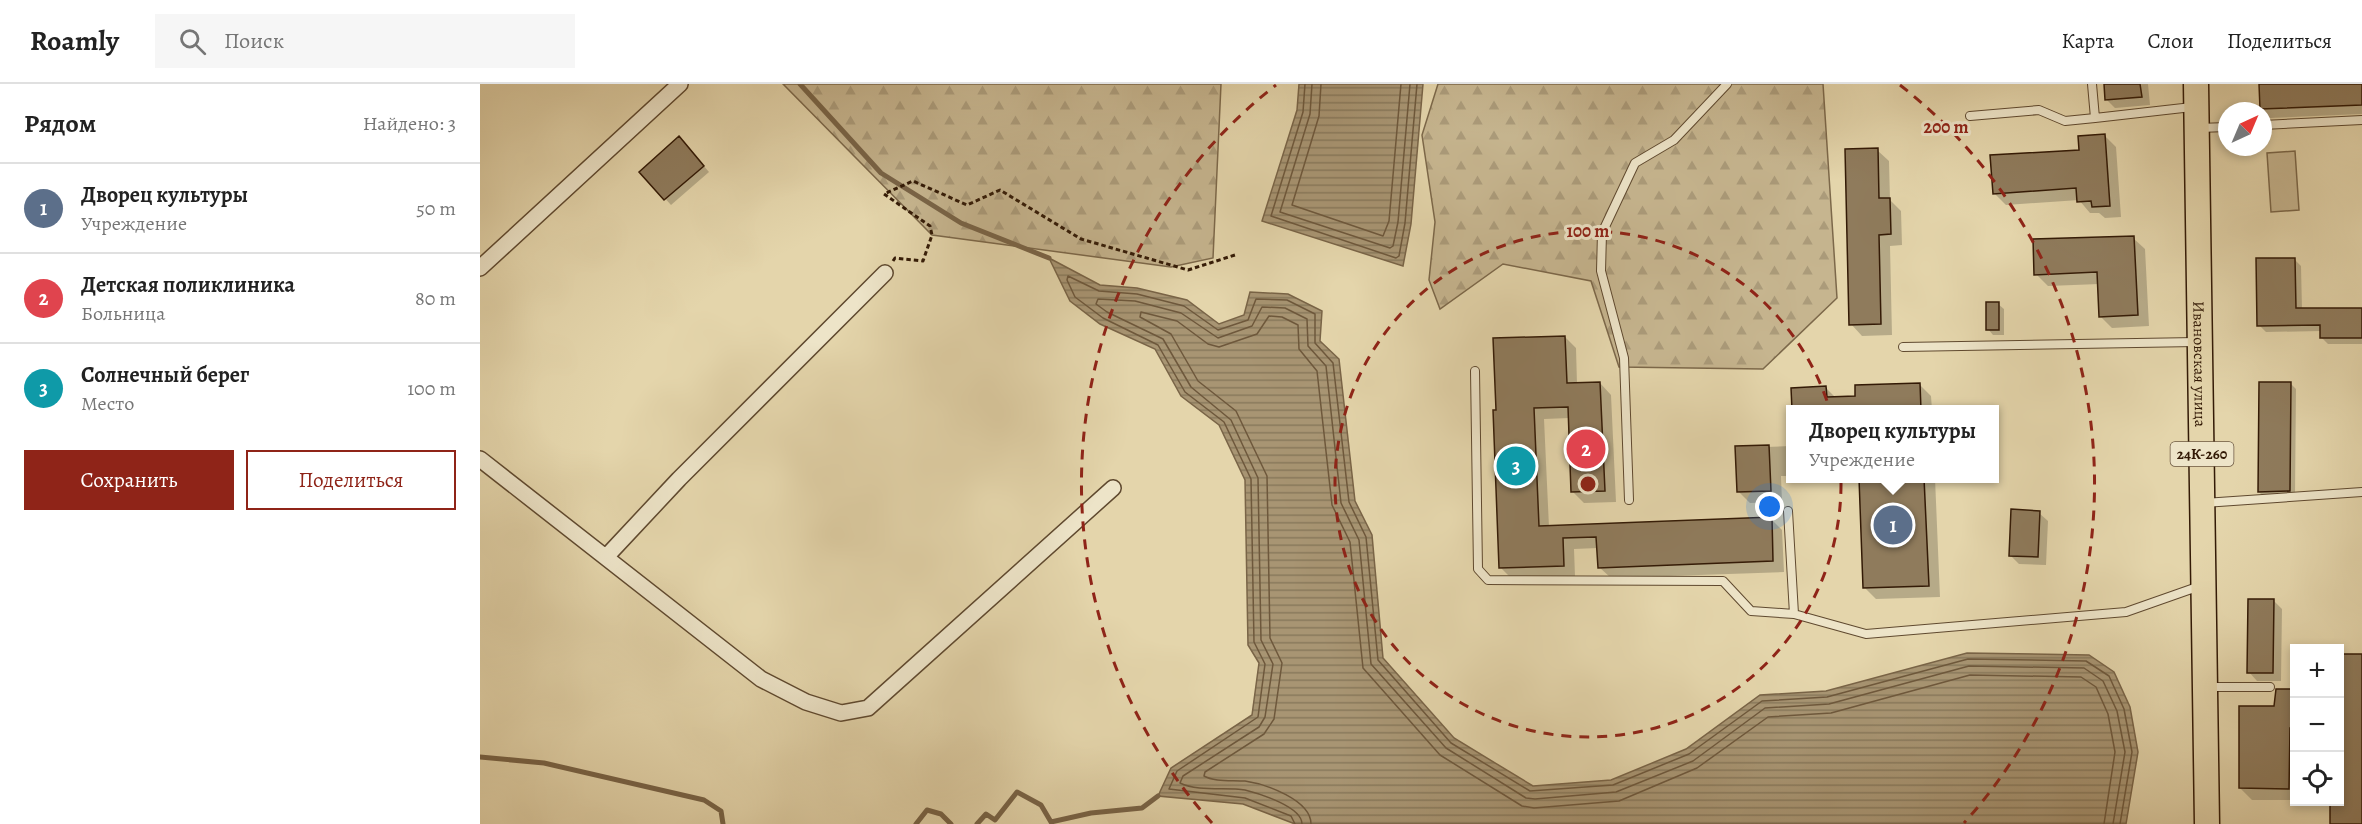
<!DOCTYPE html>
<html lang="ru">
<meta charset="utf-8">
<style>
body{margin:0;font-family:Alegreya,serif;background:#f6f6f6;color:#222}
.controls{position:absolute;right:18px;bottom:18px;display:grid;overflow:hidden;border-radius:0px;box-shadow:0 3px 9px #0003}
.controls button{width:54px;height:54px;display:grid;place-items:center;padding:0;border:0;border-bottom:2px solid #e0e0e0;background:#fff;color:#222;font:30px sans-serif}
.compass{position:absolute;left:1738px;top:18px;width:54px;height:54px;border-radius:50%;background:#fff;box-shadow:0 3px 9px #0003;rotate:44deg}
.you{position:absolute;left:1290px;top:423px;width:21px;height:21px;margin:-15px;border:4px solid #fff;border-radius:50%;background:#1a73e8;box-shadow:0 0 0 9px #1a73e833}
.badge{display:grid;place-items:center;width:39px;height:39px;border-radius:50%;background:#8f2418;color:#fff;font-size:20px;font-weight:700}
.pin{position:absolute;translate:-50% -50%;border:3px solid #fff;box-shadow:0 2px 6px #0006}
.popup{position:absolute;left:1306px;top:321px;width:213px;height:78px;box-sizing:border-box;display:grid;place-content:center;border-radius:0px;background:#fff;filter:drop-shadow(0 2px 4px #0005);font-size:20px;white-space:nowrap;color:#767676}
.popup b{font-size:22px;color:#222}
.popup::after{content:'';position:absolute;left:50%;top:100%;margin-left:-12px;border:12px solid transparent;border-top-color:#fff}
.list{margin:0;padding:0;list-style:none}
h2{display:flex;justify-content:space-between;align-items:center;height:78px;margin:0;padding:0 24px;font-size:26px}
h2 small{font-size:20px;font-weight:400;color:#767676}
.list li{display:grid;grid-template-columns:39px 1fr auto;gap:18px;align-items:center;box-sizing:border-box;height:90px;padding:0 24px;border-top:2px solid #e0e0e0}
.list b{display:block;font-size:22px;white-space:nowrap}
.list p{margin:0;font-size:20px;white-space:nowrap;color:#767676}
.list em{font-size:20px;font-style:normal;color:#767676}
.actions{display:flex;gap:12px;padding:18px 24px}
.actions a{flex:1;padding:14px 0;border:2px solid #8f2418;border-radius:0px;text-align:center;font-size:21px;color:#8f2418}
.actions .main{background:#8f2418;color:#fff}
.icon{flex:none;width:33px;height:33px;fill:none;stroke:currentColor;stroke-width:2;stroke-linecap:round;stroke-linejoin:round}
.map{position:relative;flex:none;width:1882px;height:740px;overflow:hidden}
header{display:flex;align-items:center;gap:36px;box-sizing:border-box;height:84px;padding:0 30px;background:#fff;border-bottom:2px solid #e0e0e0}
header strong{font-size:28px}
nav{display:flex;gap:33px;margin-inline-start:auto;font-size:21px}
.search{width:420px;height:54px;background:#f6f6f6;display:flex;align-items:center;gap:15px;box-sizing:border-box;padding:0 21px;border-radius:0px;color:#767676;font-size:22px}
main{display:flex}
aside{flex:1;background:#fff}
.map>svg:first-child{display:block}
.forest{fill:url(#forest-firs);stroke:#7c684a;stroke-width:1.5}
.pitch{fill:#c6b58f;stroke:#7c684a;stroke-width:1.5}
.water{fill:url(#water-rules);stroke:#796447;stroke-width:1.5}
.shadow{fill:#0003}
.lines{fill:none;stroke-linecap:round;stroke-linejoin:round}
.shore{stroke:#6e583c;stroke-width:1.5}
.stream{stroke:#796447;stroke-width:5}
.building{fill:#8f7b5c;stroke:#331a06;stroke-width:1.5}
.service-casing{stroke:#5f492f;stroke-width:10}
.minor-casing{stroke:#5f492f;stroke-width:18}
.primary-casing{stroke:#331a06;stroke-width:27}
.path{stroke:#331a06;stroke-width:3;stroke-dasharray:4.5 3;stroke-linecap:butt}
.service{stroke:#ede4c8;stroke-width:8}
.minor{stroke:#ede4c8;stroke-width:15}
.primary{stroke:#e4d5ab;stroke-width:24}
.ring{fill:none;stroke:#8f2418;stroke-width:3;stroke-dasharray:10 8}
.labels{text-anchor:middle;stroke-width:6;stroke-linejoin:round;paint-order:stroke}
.shield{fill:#ede4c8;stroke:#6b5740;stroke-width:1.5}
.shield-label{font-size:15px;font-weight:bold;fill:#331a06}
.street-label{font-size:16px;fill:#331a06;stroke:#ede4c8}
.centre{fill:#8f2418;stroke:#ede4c8;stroke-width:3}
.ring-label{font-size:18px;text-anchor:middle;font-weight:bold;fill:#8f2418;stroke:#ede4c8;stroke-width:6;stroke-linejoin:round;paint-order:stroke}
</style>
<header>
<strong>Roamly</strong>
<div class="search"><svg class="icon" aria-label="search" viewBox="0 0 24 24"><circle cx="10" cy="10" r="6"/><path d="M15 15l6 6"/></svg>Поиск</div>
<nav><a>Карта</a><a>Слои</a><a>Поделиться</a></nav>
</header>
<main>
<aside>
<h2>Рядом<small>Найдено: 3</small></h2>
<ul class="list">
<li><span class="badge" style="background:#5c6f8a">1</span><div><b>Дворец культуры</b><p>Учреждение</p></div><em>50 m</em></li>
<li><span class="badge" style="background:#e0444e">2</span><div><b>Детская поликлиника</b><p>Больница</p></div><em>80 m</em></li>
<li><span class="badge" style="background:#0f9aa8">3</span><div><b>Солнечный берег</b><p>Место</p></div><em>100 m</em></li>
</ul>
<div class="actions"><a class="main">Сохранить</a><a>Поделиться</a></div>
</aside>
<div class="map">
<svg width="1882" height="740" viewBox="0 0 1882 740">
<defs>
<pattern id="forest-firs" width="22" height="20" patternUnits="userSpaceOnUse" patternTransform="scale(1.5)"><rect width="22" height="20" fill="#c6b58f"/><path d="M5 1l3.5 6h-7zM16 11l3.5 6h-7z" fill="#ab9b7a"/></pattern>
<pattern id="water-rules" width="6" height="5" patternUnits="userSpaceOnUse" patternTransform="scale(1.5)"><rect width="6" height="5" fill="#a89573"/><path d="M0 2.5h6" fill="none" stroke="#89795c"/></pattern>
</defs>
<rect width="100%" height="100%" fill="#e4d5ab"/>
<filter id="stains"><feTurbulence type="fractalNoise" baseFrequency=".00333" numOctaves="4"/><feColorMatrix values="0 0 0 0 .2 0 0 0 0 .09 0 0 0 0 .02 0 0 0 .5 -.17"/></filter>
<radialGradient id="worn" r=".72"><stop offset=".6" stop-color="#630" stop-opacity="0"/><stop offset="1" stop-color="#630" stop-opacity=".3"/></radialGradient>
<path class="forest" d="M303 0H741L733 174 691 183 452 151Z
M958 0H1343L1357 214 1283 285 1139 283 1111 197 1023 180 960 225 949 196 955 138 942 51Z"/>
<path class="pitch" d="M1815 67 1819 126 1791 128 1787 69Z"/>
<path class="water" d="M819 0H943L931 140 923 182 782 137 817 26Z
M569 174 620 201 657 204 707 216 739 240 764 231 770 208 808 210 842 227 840 257 859 275 875 417 892 451 903 574 974 654 1053 702 1131 696 1206 665 1280 611 1346 607 1487 569 1609 571 1634 588 1650 623 1658 668 1646 740H815L763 720 678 712 691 684 772 631 779 579 768 561 765 396 739 341 701 312 675 265 620 240 590 217Z"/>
<path class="shadow" d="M1625 0H1668L1670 21 1635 24 1626 15Z
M1780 0H1882V30L1790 34 1781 25Z
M1624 51 1636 63 1641 133 1625 134 1619 129H1610L1599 116 1526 121 1514 109 1600 67Z
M204 59 229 88 191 121 161 88Z
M1397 66 1409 77 1410 116 1421 127 1422 161 1410 162 1412 251 1382 252 1371 240Z
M1653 154 1665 165 1669 242 1632 244 1620 232 1619 200 1568 202 1556 190Z
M1814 175 1821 182 1822 225H1882V260H1848L1841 253V247L1786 248 1779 241Z
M1518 220 1524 225V251H1513L1508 245Z
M1085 253 1096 264 1097 300 1120 299 1131 311 1136 418 1104 419 1093 408 1090 334 1064 335 1069 443 1291 435 1302 446 1304 488 1131 494 1119 483 1118 464 1094 465 1095 492 1032 495 1021 484 1018 327Z
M1810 299 1816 305 1815 412 1785 414 1779 408Z
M1439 300 1451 312 1452 326H1314L1346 304 1356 314 1377 313Z
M1311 362V392H1301L1302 418 1270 419 1258 407 1257 364Z
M1380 394H1455L1460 513 1396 515 1385 504Z
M1559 429 1568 437 1566 481 1539 480 1530 471Z
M1793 516 1802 525 1801 597H1777L1769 588Z
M1882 571V740H1852L1851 718H1860V572Z
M1813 607 1814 716H1772L1760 704 1795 624Z"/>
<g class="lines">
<path class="shore" d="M825 0 823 28 791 132 916 174 919 172 925 139 937 0
M832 0 830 30 800 128 910 164 913 162 918 138 930 0
M841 0 839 32 812 121 903 152 909 137 921 0
M815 740 811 732 765 714 689 705 697 687 778 633 785 580 774 558 771 395 744 338 705 308 678 261 623 234 595 213 587 196 588 192 619 207 657 210 704 222 738 246 768 236 776 215 807 216 835 230V259L853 279 869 418 886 453 898 576 971 659 1050 707 1133 701 1209 670 1282 617 1347 613 1488 575 1606 577 1629 592 1644 625 1652 668 1640 740
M822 740C822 723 781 710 765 706 746 703 718 708 700 699L703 692 779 643 785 633 793 580 781 556 778 394 751 336 711 303 683 255 627 228 616 220 618 215 655 217 701 229 738 254 772 242 782 223 805 224 827 235 828 262 846 282 861 419 879 456 891 580 966 664 1046 714 1055 715 1136 708 1213 677 1285 624 1349 620 1489 582 1604 584 1623 597 1637 627 1645 668 1633 740
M831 740C831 716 786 700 765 697 752 696 734 698 724 692L725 688 784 650 794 635 802 579 790 554 787 392 756 327 718 297 691 250 660 233 661 228 697 237 728 260 739 263 777 250 789 232 802 233 818 241 819 265 837 287 852 421 870 458 883 584 960 671 1042 722 1054 724 1139 717 1217 684 1288 633 1351 629 1490 591 1601 593 1616 603 1628 630 1635 668 1624 740"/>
<path class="stream" d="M320 0 401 89 481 139 569 174
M0 673 64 679 224 716 241 727 243 740
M436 740 447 726 461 730 471 740
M497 740 506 730 515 736 537 708 561 721 571 738 611 729 662 724 678 712"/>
</g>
<path class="building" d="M1624 0H1660L1662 13 1625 16Z
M1779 0H1882V21L1780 25Z
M1625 50 1630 122 1612 123 1611 117 1597 118 1596 104 1513 110 1510 71 1599 66 1598 52Z
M199 52 224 82 184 116 159 88Z
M1398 64 1399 114H1410L1411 150 1399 151 1401 240 1369 241 1365 65Z
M1654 152 1658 231 1619 233 1617 188 1554 191 1553 155Z
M1776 174H1815L1816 224H1882V254H1840V241L1777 242Z
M1506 218H1519V246H1506Z
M1085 252 1087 299 1120 298 1125 407 1091 408 1088 323 1054 324 1059 442 1292 433 1293 477 1118 484 1116 453 1083 454 1084 482 1019 484 1013 326H1016L1013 254Z
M1779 298H1811L1810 407 1778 408Z
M1440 299 1441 326H1312L1311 304 1346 302 1347 313 1375 312V301Z
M1289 361 1291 407 1257 408 1255 362Z
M1379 394H1444L1449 502 1383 504Z
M1531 425 1560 427 1558 473 1529 472Z
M1768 515H1794L1793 589H1767Z
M1860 570H1882V740H1850V717H1860Z
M1796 605H1814V644H1810L1809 705 1759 704V622H1794Z"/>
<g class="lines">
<g class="service-casing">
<path id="service" d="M1490 32 1559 26 1585 37 1615 34 1612 0
M1615 34 1712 23
M1783 41 1882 36
M1719 44 1747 43
M1423 263 1716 258
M995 287 998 485 1008 496 1243 497 1271 527 1314 530 1386 550 1646 528 1720 502
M1149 416 1144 274 1121 187 1122 149 1155 79 1194 56 1247 0
M1724 419 1882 408
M1308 427 1314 530
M1727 603H1790"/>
</g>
<g class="minor-casing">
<path id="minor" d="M0 184 200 0
M0 375 281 595 326 618 361 629 388 624 633 404
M126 473 199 395 405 189"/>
</g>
<g class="primary-casing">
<g id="primary">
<path id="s1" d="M1716 0 1727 740"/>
</g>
</g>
<path class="path" d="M413 177 415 174 443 177 452 151 450 142 404 110 433 97 487 121 520 106 601 155 708 186 755 171"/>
<use href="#service" class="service"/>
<use href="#minor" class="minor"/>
<use href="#primary" class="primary"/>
</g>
<g class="ring">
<circle cx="1108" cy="400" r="253"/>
<path d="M732 739A506 506 0 0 1 796 1M1420 1A506 506 0 0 1 1484 739"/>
</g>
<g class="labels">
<rect class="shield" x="1690.5" y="358" width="63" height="24" rx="4.5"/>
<g class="shield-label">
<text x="1722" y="375">24К-260</text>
</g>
<g class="street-label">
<text dy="6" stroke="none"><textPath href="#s1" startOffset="280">Ивановская улица</textPath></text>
</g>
</g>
<circle cx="1108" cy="400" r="9" class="centre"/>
<g class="ring-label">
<text x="1466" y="49">200 m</text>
<text x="1108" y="153">100 m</text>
</g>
<rect width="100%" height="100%" filter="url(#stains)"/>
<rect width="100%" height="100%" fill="url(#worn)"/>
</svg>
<div class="controls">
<button>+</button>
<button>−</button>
<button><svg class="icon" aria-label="locate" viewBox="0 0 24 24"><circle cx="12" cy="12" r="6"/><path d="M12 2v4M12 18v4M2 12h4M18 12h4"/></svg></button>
</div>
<svg class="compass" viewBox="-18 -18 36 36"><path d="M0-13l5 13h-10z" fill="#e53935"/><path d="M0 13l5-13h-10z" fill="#767676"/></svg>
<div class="you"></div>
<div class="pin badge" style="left:1413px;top:441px;background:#5c6f8a">1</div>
<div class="popup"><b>Дворец культуры</b>Учреждение</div>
<div class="pin badge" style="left:1106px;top:365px;background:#e0444e">2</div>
<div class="pin badge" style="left:1036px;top:382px;background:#0f9aa8">3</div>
</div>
</main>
